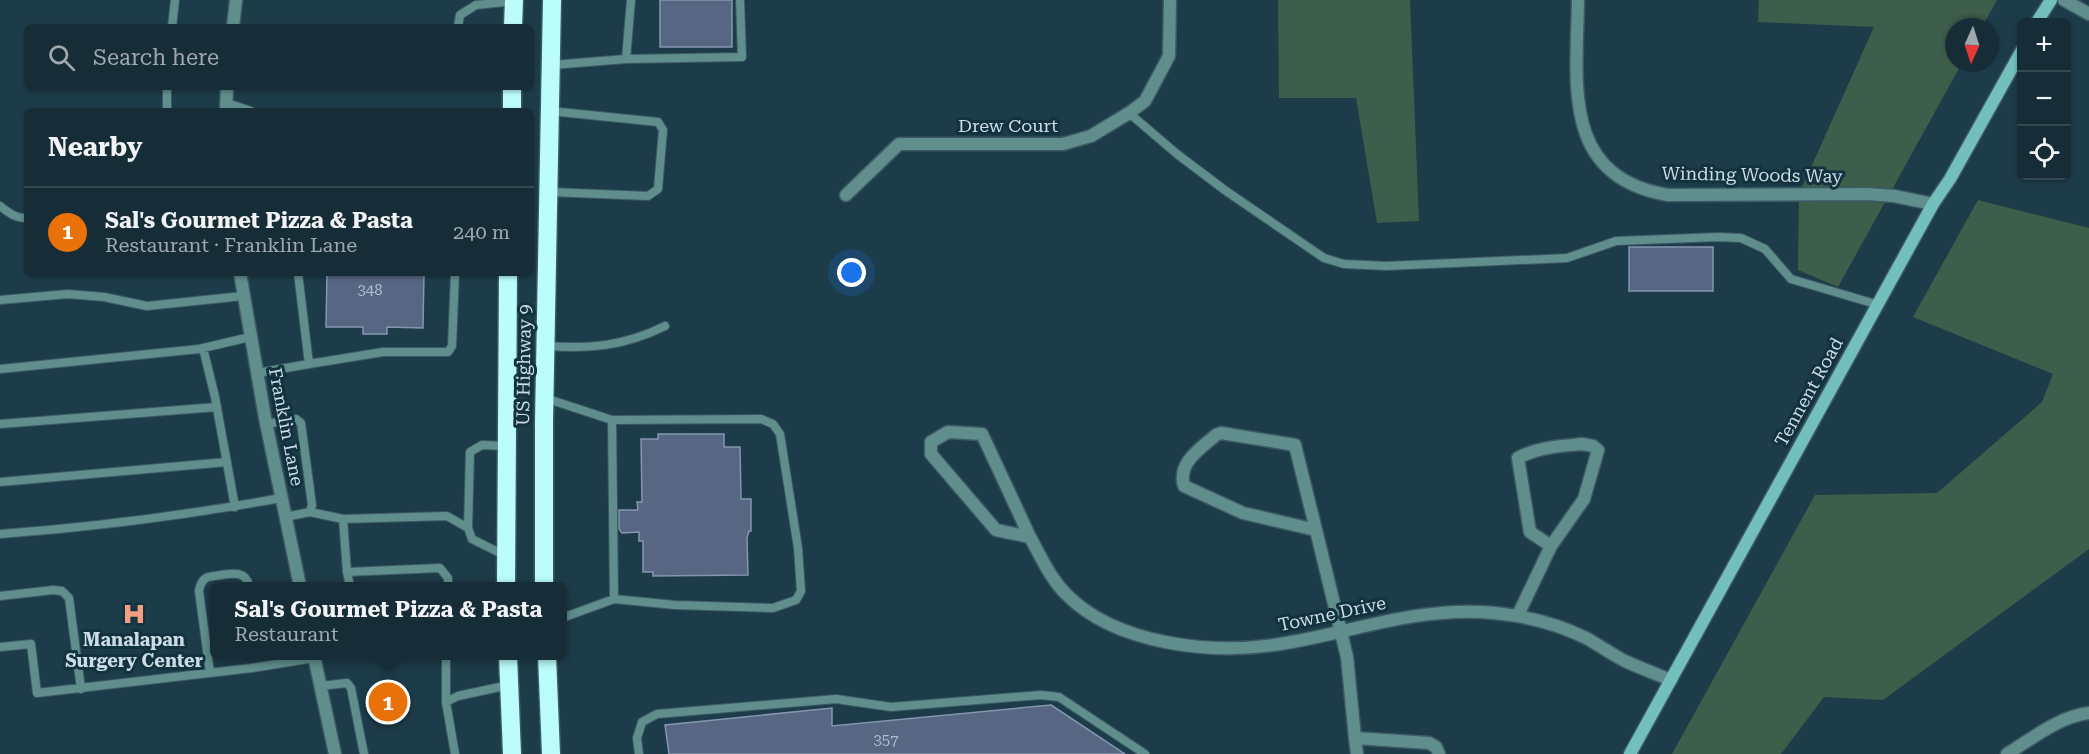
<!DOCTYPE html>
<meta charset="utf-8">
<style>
body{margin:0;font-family:"Roboto Serif",serif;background:#233942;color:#f1f3f6}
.controls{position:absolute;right:18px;top:18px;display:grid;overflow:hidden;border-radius:9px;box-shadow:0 2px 4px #0004}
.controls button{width:54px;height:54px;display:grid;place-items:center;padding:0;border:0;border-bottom:2px solid #354952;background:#162d37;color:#f1f3f6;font:30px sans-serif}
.compass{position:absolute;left:1945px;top:18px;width:54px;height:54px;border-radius:50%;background:#162d37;box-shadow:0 2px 4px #0004;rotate:183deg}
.you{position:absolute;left:852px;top:273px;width:21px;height:21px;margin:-15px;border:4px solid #fff;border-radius:50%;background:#1a73e8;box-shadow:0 0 0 9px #1a73e833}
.badge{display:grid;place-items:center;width:39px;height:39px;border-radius:50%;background:#8bbbb9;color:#fff;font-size:20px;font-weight:700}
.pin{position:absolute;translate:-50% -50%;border:3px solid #fff;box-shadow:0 2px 6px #0006}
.popup{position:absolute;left:210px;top:582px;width:357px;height:78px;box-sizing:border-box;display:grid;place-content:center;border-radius:9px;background:#162d37;filter:drop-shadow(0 2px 4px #0005);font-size:20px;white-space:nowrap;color:#9ea8ad}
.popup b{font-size:22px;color:#f1f3f6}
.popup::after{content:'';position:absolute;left:50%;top:100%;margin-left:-12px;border:12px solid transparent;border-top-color:#162d37}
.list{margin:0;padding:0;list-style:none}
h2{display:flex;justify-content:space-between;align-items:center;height:78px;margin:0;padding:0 24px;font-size:26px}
h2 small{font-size:20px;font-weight:400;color:#9ea8ad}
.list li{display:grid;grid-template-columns:39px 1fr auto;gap:18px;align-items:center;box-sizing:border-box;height:90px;padding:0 24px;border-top:2px solid #354952}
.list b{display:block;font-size:22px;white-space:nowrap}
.list p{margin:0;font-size:20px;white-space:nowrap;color:#9ea8ad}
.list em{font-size:20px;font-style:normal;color:#9ea8ad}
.icon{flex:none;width:33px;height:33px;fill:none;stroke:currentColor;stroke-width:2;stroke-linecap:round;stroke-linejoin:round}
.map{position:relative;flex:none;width:2089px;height:754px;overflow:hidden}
.search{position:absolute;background:#162d37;box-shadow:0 2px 4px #0004;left:24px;top:24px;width:510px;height:66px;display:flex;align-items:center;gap:15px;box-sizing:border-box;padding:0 21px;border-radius:9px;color:#9ea8ad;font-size:22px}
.panel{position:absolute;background:#162d37;box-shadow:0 2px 4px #0004;left:24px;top:108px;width:510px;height:168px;border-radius:9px}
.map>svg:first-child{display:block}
.green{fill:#3c5e4b}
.building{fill:#566683;stroke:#8695b0;stroke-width:1.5}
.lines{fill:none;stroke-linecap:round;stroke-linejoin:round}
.lane-casing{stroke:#3c5965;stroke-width:10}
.street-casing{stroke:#3c5965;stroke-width:15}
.secondary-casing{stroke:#3c5965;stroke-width:15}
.highway-casing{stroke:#3c5965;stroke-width:21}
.lane{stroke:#608e8c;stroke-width:8}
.street{stroke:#608e8c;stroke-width:12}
.secondary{stroke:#73bfbc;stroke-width:12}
.highway{stroke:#bafdfb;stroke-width:18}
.labels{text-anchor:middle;stroke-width:6;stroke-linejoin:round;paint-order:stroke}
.number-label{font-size:15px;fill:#aebecc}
.street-label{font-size:18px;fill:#cbdce4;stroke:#12323f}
.poi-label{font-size:18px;font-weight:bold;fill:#cbdce4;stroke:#12323f}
</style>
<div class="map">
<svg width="2089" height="754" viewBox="0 0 2089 754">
<rect width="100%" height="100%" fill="#1d3c49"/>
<path class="green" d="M1278 0H1410L1419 221 1377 223 1356 98H1279Z
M1759 0H1997L1982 27H1954V63H1962L1838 287 1798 270 1799 194 1874 27 1758 22Z
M1978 200 2089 228V549L1883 700 1824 697 1781 754H1672L1815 495 1937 493 2042 402 2053 374 1913 317Z"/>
<path class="building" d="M660 0H732V47H660Z
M1629 247H1713V291H1629Z
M327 273H424L423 328 387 327V334H363V327H326Z
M658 434H724V447H740L741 499H751V531H749L747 538 748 575 653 576V572H643V541H639V532L622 533 619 529V510H638L637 502H642L641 439H658Z
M1051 705 1125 754H669L665 725 832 708V726Z"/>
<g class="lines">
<g class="lane-casing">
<path id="lane" d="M172 27 175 0
M458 27 460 15 476 5 514 1
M626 59 742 57 740 0
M552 65 626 59 631 0
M227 103 251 111
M167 111V87
M1129 113 1177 154 1226 191 1324 258 1344 264 1386 266 1567 258 1616 241 1718 237 1741 238 1765 249 1791 279 1879 305
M550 192 648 196 658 189 663 130 658 122 550 111
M0 206C8 212 16 219 27 218
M0 300 68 294 104 297 147 306 243 296
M547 346C590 349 625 346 665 326
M203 348 215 397 235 507
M309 364 383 352H448L452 346 455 273
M0 369 199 349 250 337
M257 373 309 364 298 273
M545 398 612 420 761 419 773 424 780 434 798 548 801 591 796 600 773 608 675 605 614 599 562 618
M612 420 614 599
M0 424 217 407
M266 424 296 419 301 423 312 505 310 512 285 517
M0 482 227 462
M310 512 343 519
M0 534C95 527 188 515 281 498
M506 556 472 539 468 528 470 452 482 445 506 446
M347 572 350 586
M448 586V578L440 568 347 572 343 519 447 516 468 528
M0 596 53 590 62 591 69 598 81 689
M0 647 31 644 37 693 252 668 314 658
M446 656V702L455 754
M210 673 199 591C200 586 201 581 206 578 210 576 217 576 221 575 233 573 246 571 249 586
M320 686 347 683 351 688 364 754
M446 702 458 696 509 685
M639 754 637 738 642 722 657 714 836 699 891 707 1041 695 1059 697 1145 754"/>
</g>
<g class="street-casing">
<path id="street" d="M1578 0C1577 82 1560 177 1668 195L1868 194 1894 196 1933 204
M2064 0 2089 14
M233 27 236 0
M226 111 227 87
M846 195 899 144H1063L1091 136 1129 113 1145 101 1169 56 1170 0
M240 273 265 418 300 586
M948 432 982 434 1030 537 996 530 931 454V442Z
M1221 433 1295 445 1316 530 1243 513 1184 486C1177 463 1200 449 1216 435Z
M1582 444 1593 446 1598 450 1584 499 1551 546 1530 532 1518 458C1537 447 1561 446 1582 444Z
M1316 530 1347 657 1355 738
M1030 537C1041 557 1050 578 1066 594 1116 645 1213 655 1280 644 1350 633 1408 609 1481 612 1516 614 1554 622 1586 638 1599 645 1611 654 1625 661 1640 668 1656 674 1671 680
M1518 615 1551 546
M314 656 335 754
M1357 754 1355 738 1429 743 1436 747 1439 754
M2007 754C2033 738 2058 717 2089 713"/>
</g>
<g class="secondary-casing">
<path id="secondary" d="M2037 22 2051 0
M1630 754 1933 204 1950 179 2022 50"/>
</g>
<g class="highway-casing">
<path id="highway" d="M513 27 514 0
M512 111V87
M506 586 508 273
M544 586V421L552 0
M508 656 512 754
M547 656 551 754"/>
</g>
<use href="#lane" class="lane"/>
<use href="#street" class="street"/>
<use href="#secondary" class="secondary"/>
<use href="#highway" class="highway"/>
</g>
<defs>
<g id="hospital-bare" transform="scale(1.8)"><path d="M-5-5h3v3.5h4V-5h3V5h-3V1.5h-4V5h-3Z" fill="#f3a082" stroke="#12323f" stroke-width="2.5" paint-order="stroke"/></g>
</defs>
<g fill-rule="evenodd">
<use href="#hospital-bare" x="134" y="614"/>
</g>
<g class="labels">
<g class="number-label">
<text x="370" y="295">348</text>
<text x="886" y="745">357</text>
</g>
<g class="street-label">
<text x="1008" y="132">Drew Court</text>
<text transform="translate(1752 175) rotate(1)" y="6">Winding Woods Way</text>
<text transform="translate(524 365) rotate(-89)" y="6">US Highway 9</text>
<text transform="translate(1809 392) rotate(-61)" y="6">Tennent Road</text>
<text transform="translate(286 427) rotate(79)" y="6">Franklin Lane</text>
<text transform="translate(1332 614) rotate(-12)" y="6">Towne Drive</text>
</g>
<g class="poi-label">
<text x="134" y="646">Manalapan<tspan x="134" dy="21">Surgery Center</tspan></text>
</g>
</g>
</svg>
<div class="controls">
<button>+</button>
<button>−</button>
<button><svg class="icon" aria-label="locate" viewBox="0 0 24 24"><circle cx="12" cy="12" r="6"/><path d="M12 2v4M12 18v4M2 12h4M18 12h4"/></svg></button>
</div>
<svg class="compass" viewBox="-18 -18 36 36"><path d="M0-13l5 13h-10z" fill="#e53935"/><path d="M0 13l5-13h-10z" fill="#9ea8ad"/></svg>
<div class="you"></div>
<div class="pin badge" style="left:388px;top:702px;background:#e8710a">1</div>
<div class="popup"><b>Sal's Gourmet Pizza &amp; Pasta</b>Restaurant</div>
<div class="search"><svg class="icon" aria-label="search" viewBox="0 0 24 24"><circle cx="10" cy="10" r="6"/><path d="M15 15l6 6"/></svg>Search here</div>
<section class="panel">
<h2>Nearby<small></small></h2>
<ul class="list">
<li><span class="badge" style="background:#e8710a">1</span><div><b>Sal's Gourmet Pizza &amp; Pasta</b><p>Restaurant · Franklin Lane</p></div><em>240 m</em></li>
</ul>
</section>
</div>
